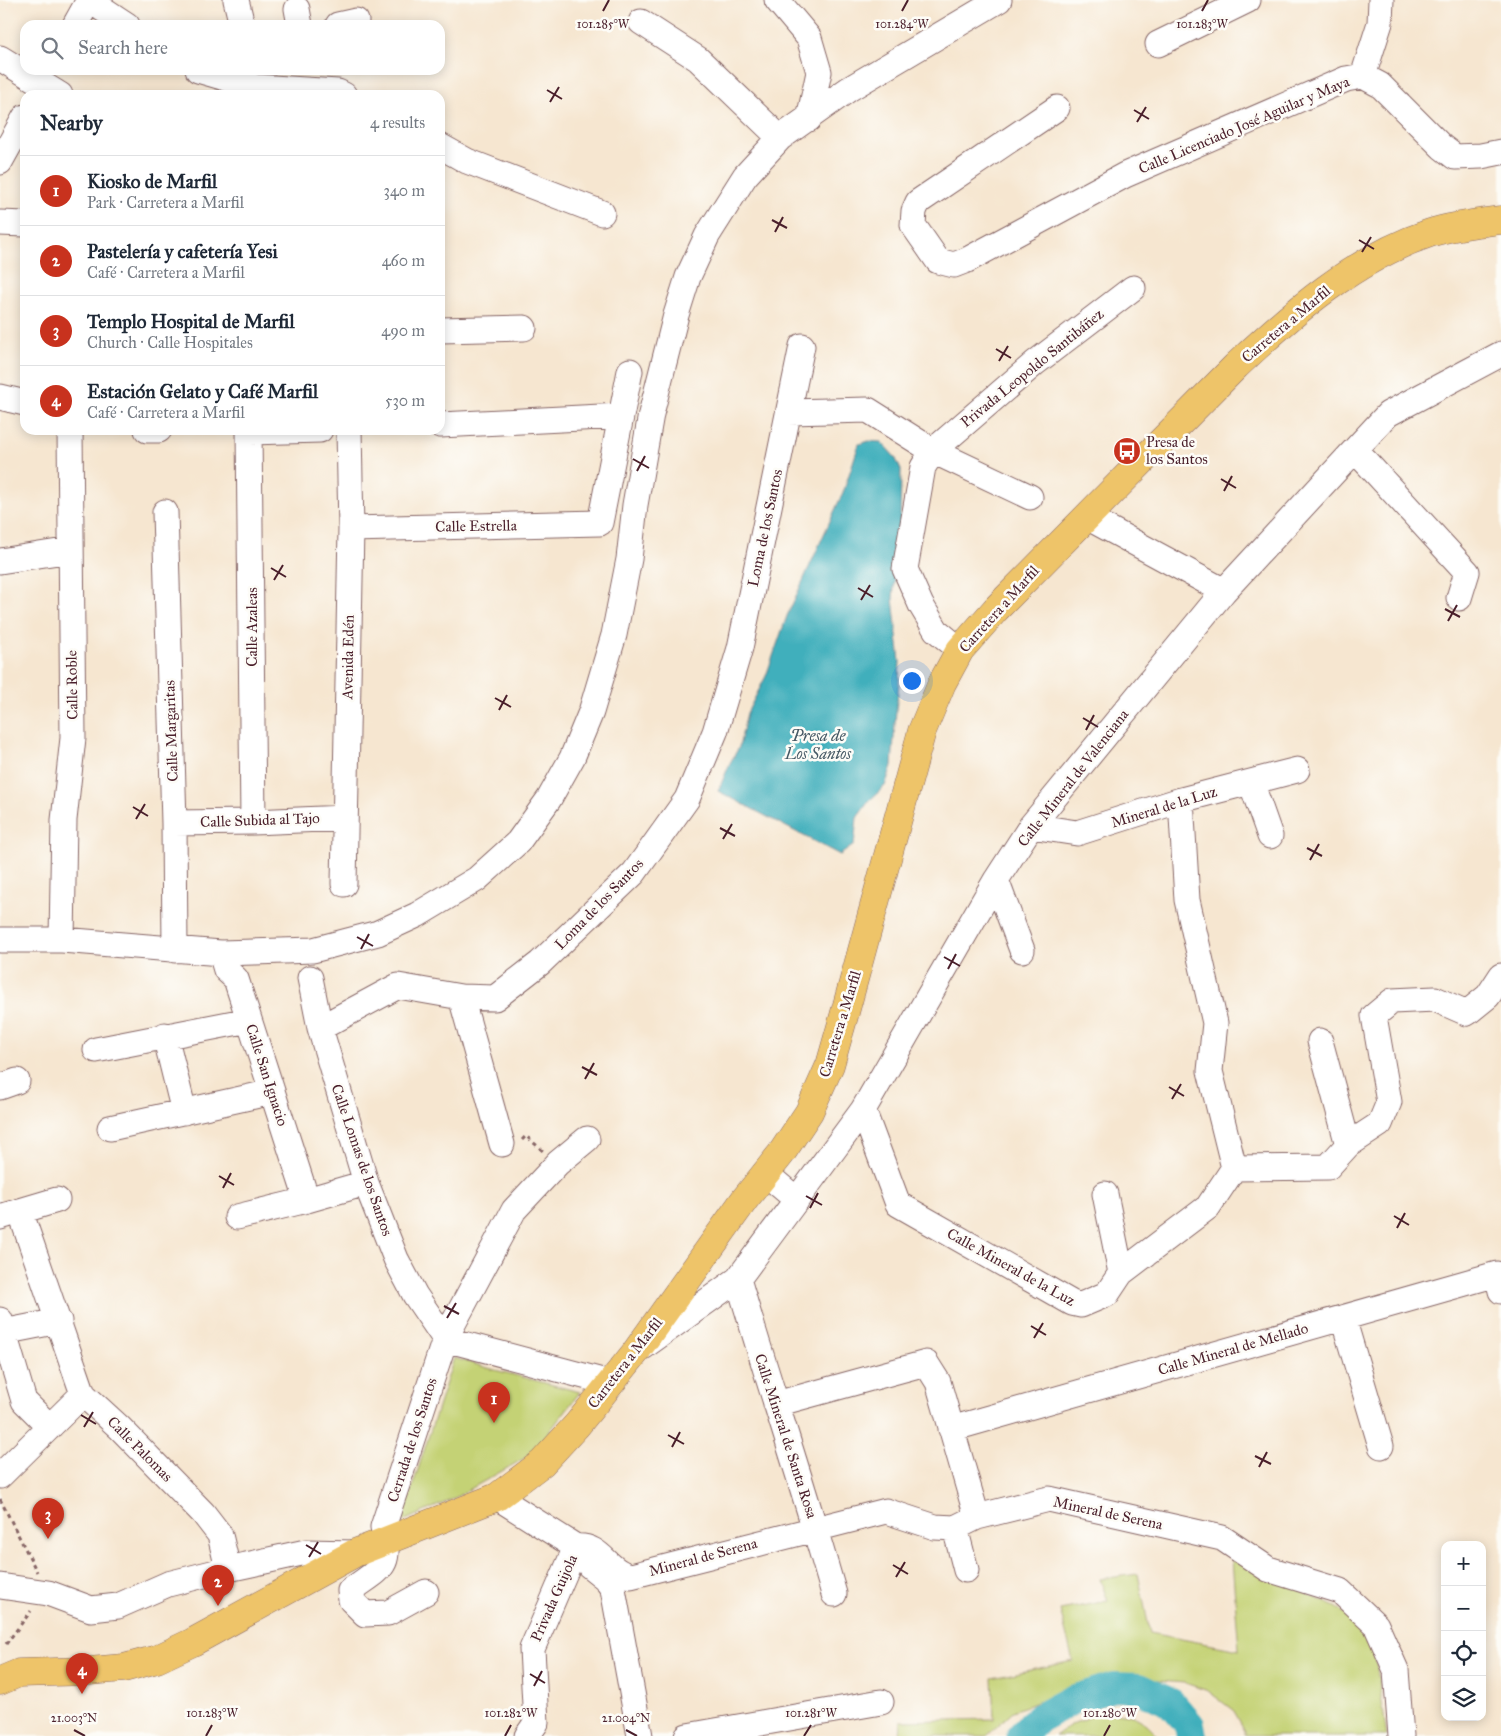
<!DOCTYPE html>
<meta charset="utf-8">
<style>
body{margin:0;font-family:"IM FELL Great Primer",serif;background:#f6f6f7;color:#1f2937}
.controls{position:absolute;right:15px;bottom:15px;display:grid;overflow:hidden;border-radius:10px;box-shadow:0 2px 12px #0003}
.controls button{width:45px;height:45px;display:grid;place-items:center;padding:0;border:0;border-bottom:1px solid #e0e1e3;background:#fff;color:#1f2937;font:25px sans-serif}
.you{position:absolute;left:911px;top:680px;width:18px;height:18px;margin:-12px;border:4px solid #fff;border-radius:50%;background:#1a73e8;box-shadow:0 0 0 8px #1a73e833}
.badge{display:grid;place-items:center;width:32px;height:32px;border-radius:50%;background:#c8321e;color:#fff;font-size:16px;font-weight:700}
.pin{position:absolute;translate:-50% -41px;filter:drop-shadow(0 1px 2px #0008)}
.pin::after{content:'';position:absolute;top:26px;width:18px;height:15px;background:inherit;clip-path:polygon(0 0,100% 0,50% 100%)}
.list{margin:0;padding:0;list-style:none}
h2{display:flex;justify-content:space-between;align-items:center;height:65px;margin:0;padding:0 20px;font-size:21px}
h2 small{font-size:16px;font-weight:400;color:#747a83}
.list li{display:grid;grid-template-columns:32px 1fr auto;gap:15px;align-items:center;box-sizing:border-box;height:70px;padding:0 20px;border-top:1px solid #e0e1e3}
.list b{display:block;font-size:19px;white-space:nowrap}
.list p{margin:0;font-size:16px;white-space:nowrap;color:#747a83}
.list em{font-size:16px;font-style:normal;color:#747a83}
.icon{flex:none;width:28px;height:28px;fill:none;stroke:currentColor;stroke-width:2;stroke-linecap:round;stroke-linejoin:round}
.map{position:relative;flex:none;width:1501px;height:1736px;overflow:hidden}
.search{position:absolute;background:#fff;box-shadow:0 2px 12px #0003;left:20px;top:20px;width:425px;height:55px;display:flex;align-items:center;gap:12px;box-sizing:border-box;padding:0 18px;border-radius:15px;color:#747a83;font-size:19px}
.panel{position:absolute;background:#fff;box-shadow:0 2px 12px #0003;left:20px;top:90px;width:425px;height:345px;border-radius:15px}
.map>svg:first-child{display:block}
.green{fill:#c4d274;stroke:#877850}
.water{fill:#40afbc;stroke:#456774}
.lines{fill:none;stroke-linecap:round;stroke-linejoin:round}
.river{stroke:#40afbc;stroke-width:30}
.minor-casing{stroke:#866565;stroke-width:27}
.major-casing{stroke:#866565;stroke-width:29}
.path{stroke:#866565;stroke-width:3;stroke-dasharray:4 4;stroke-linecap:butt}
.minor{stroke:#fff;stroke-width:25}
.major{stroke:#eec469;stroke-width:28}
.ticks{fill:none;stroke:#4a1f2b;stroke-width:2}
.labels{text-anchor:middle;stroke-width:5;stroke-linejoin:round;paint-order:stroke}
.street-label{font-size:15px;fill:#4a1f2b;stroke:#fdfcf7}
.poi-label{font-size:15px;fill:#4a1f2b;stroke:#fdfcf7;text-anchor:start}
.water-label{font-size:16px;font-style:italic;fill:#465965;stroke:#fdfcf7}
.ticks-label{font-size:12px;text-anchor:middle;fill:#4a1f2b;stroke:#fdfcf7;stroke-width:5;stroke-linejoin:round;paint-order:stroke}
</style>
<div class="map">
<svg width="1501" height="1736" viewBox="0 0 1501 1736">
<rect width="100%" height="100%" fill="#fdfcf7"/>
<filter id="ink" filterUnits="userSpaceOnUse"><feTurbulence type="fractalNoise" baseFrequency=".02" numOctaves="2"/><feDisplacementMap in="SourceGraphic" scale="10" xChannelSelector="R" yChannelSelector="G"/><feConvolveMatrix kernelMatrix="1 2 1 2 8 2 1 2 1" color-interpolation-filters="sRGB"/></filter>
<filter id="wash" filterUnits="userSpaceOnUse"><feTurbulence type="fractalNoise" baseFrequency=".0096" numOctaves="4" result="noise"/><feDisplacementMap in="SourceGraphic" scale="20" xChannelSelector="R" yChannelSelector="G"/><feGaussianBlur stdDeviation="1.12" result="paint"/><feColorMatrix in="noise" values="0 0 0 0 0 0 0 0 0 0 0 0 0 0 0 0 0 1.4 0 .05"/><feComposite in="paint" operator="in"/></filter>
<g filter="url(#wash)">
<rect width="100%" height="100%" fill="#f6e6d0"/>
<path class="green" d="M454 1358 495 1370 580 1392 532 1454 451 1500 401 1522Z
M1232 1560 1336 1607 1372 1635 1387 1736H1245V1731L1234 1711 1208 1691 1185 1683 1132 1679 1059 1694 1013 1711 987 1736H900L901 1721 994 1719 992 1678 1073 1661 1060 1610 1108 1601 1100 1579 1138 1574 1150 1633 1239 1650Z
M1100 1713C1127 1713 1139 1713 1157 1736H1055L1072 1724Z"/>
<path class="water" d="M869 441 881 442 895 457 901 470 900 528 893 598 900 662 899 684 896 710 892 766 885 786 869 801 857 818 854 845 840 855 718 791 730 763 739 747 747 713 766 676 787 616 844 490 859 444Z"/>
<g class="lines">
<path class="river" d="M1021 1736 1039 1718 1072 1700 1113 1687 1139 1688 1171 1703 1190 1725 1192 1736"/>
</g>
</g>
<g filter="url(#ink)">
<g class="lines">
<g class="minor-casing">
<path id="minor" d="M89 0 127 25
M236 0 242 25
M777 0 809 38 819 72 809 119
M297 9 300 25
M641 22 698 59 780 138
M75 25 89 0
M338 25 356 21
M1158 44 1248 0
M0 58 60 95
M198 70 256 87 338 92 344 95
M1363 76 1380 85 1442 147 1455 157 1481 156 1501 152
M1363 76 1380 23 1381 0
M1057 108 918 202 914 211 913 225 938 261 954 265 967 260 1125 175 1346 79 1363 76
M440 146 467 161 602 213
M0 162 25 117
M0 223 25 224
M440 330 524 328
M0 397 25 403
M789 412 868 410 933 451 1030 497
M440 425 621 416
M147 430H159
M249 430 253 822
M250 432 320 430
M1355 450 1467 572 1459 598
M165 512 174 823 175 950
M1087 517 1224 591
M351 529 600 523 630 371
M0 561 71 550
M960 650 936 630 921 605 905 569 923 467 933 451 1035 363 1133 288
M1251 782 1270 836
M1181 800 1187 900 1215 1023 1210 1071 1234 1168
M174 823 253 822 345 818
M1031 826 1077 833 1181 800 1297 770
M996 880 1022 950
M344 884 351 529 349 430
M0 940H62L221 953 313 950 378 933 417 915 477 879 518 842 549 799 572 758 591 712 614 635 629 559 635 505 651 414 676 315 688 277 707 236 745 176 780 138 849 89 999 0
M62 940 64 820 73 738 70 430
M221 953 226 970 236 979 307 1200
M310 978 320 1028 366 1183 396 1259 415 1295 445 1339 610 1383
M461 997 502 1144
M320 1028 398 986 461 997 495 998 540 963 634 873 687 799 715 732 740 648 802 346
M165 1035 184 1112
M1320 1041 1348 1145
M96 1050 249 1020
M0 1087 17 1081
M863 1110 898 1204 1072 1303 1081 1305 1107 1294 1121 1273 1208 1207 1234 1168 1328 1167 1348 1145 1380 1124 1389 1102 1374 1016 1392 1001 1435 999 1467 1013 1488 996 1501 976
M110 1128 272 1092
M765 1173 797 1200
M1105 1194 1121 1273
M20 1211 83 1394 120 1428 203 1513 220 1535 228 1569
M0 1217 57 1200
M237 1217 307 1200 366 1183
M738 1279C769 1384 804 1488 834 1594
M1343 1318 1381 1446
M0 1320 24 1401 50 1427
M3 1332 59 1321
M643 1347 738 1279 863 1110 996 880 1031 826 1224 591 1388 414 1501 354
M776 1404 926 1363 938 1382 977 1517
M951 1429 1497 1274 1501 1291
M0 1476 83 1394
M497 1497 576 1547C598 1545 604 1563 620 1572 623 1574 628 1575 631 1576L886 1511 935 1527 955 1528 977 1517 1049 1499 1222 1538 1268 1569 1340 1591 1376 1625 1396 1670 1401 1736
M955 1528 966 1570
M590 1566 605 1578 613 1589 640 1736
M0 1586 48 1593 91 1609 118 1606 168 1584 228 1569 306 1552 355 1553
M426 1592 388 1613 365 1614 351 1600 350 1591C380 1568 393 1569 383 1527L445 1339 514 1210 558 1163 587 1139
M527 1736 536 1723 532 1649 576 1547
M687 1736 881 1702"/>
</g>
<g class="major-casing">
<path id="major" d="M0 1681 19 1673 89 1671 124 1668 157 1659 193 1642 355 1553 497 1497 542 1463 577 1425 635 1353 745 1199 781 1154 809 1112 830 1065 844 1016 922 731 942 683 960 650 996 609 1236 366C1292 313 1355 258 1430 233 1452 226 1478 223 1501 220"/>
</g>
<path class="path" d="M522 1140 526 1136 543 1151
M0 1499 37 1572
M6 1644 31 1611"/>
<use href="#minor" class="minor"/>
<use href="#major" class="major"/>
</g>
</g>
<path class="ticks" d="M603 11 609 0M902 11 908 0M1202 11 1208 0M547 90 562 99M550 102 559 87M1134 110 1149 119M1137 122 1146 107M772 220 787 228M775 232 783 217M1359 240 1374 249M1362 252 1371 237M996 349 1011 358M999 361 1008 346M633 459 649 468M637 471 645 456M1221 479 1236 488M1224 491 1232 476M271 568 286 577M274 580 283 565M858 588 873 597M861 600 870 585M1445 609 1460 617M1448 621 1457 605M495 698 511 707M499 710 507 695M1083 718 1098 727M1086 730 1094 715M133 807 148 816M136 819 145 804M720 828 735 836M723 839 732 824M1307 848 1322 856M1310 860 1319 844M357 937 373 946M361 949 369 934M944 957 960 966M948 969 956 954M582 1067 597 1075M585 1079 594 1063M1169 1087 1184 1096M1172 1099 1181 1084M219 1176 234 1185M223 1188 231 1173M806 1196 822 1205M810 1208 818 1193M1394 1216 1409 1225M1397 1228 1405 1213M444 1306 459 1314M447 1318 456 1303M1031 1326 1046 1335M1034 1338 1043 1323M81 1415 96 1424M84 1427 93 1412M668 1435 684 1444M672 1447 680 1432M1255 1456 1271 1464M1259 1467 1267 1452M306 1545 321 1554M309 1557 318 1542M893 1565 908 1574M896 1577 905 1562M530 1674 545 1683M534 1686 542 1671M74 1730 85 1736M626 1730 637 1736M206 1736 212 1725M505 1736 511 1725M804 1736 811 1725M1104 1736 1110 1725"/>
<defs>
<g id="bus-disc" transform="scale(1.4375)"><circle r="9.5" fill="#c8321e" stroke="#fdfcf7"/><path d="M-5-6H5V4H4V6H2V4H-2V6H-4V4H-5ZM-3.5-4V0h7V-4ZM-3.5 1.2v1.5H-2V1.2ZM2 1.2v1.5H3.5V1.2Z" fill="#fff"/></g>
</defs>
<g fill-rule="evenodd">
<use href="#bus-disc" x="1127" y="451"/>
</g>
<g class="labels">
<g class="street-label">
<text transform="translate(1244 125) rotate(-23)" y="5">Calle Licenciado José Aguilar y Maya</text>
<text transform="translate(1286 324) rotate(-40)" y="5">Carretera a Marfil</text>
<text transform="translate(1032 368) rotate(-39)" y="5">Privada Leopoldo Santibáñez</text>
<text transform="translate(476 526) rotate(-1)" y="5">Calle Estrella</text>
<text transform="translate(765 528) rotate(-78)" y="5">Loma de los Santos</text>
<text transform="translate(999 609) rotate(-48)" y="5">Carretera a Marfil</text>
<text transform="translate(252 627) rotate(-90)" y="5">Calle Azaleas</text>
<text transform="translate(348 657) rotate(-89)" y="5">Avenida Edén</text>
<text transform="translate(72 685) rotate(-91)" y="5">Calle Roble</text>
<text transform="translate(171 731) rotate(-92)" y="5">Calle Margaritas</text>
<text transform="translate(1073 778) rotate(-52)" y="5">Calle Mineral de Valenciana</text>
<text transform="translate(1164 807) rotate(-17)" y="5">Mineral de la Luz</text>
<text transform="translate(260 820) rotate(-2)" y="5">Calle Subida al Tajo</text>
<text transform="translate(599 904) rotate(-46)" y="5">Loma de los Santos</text>
<text transform="translate(840 1024) rotate(-73)" y="5">Carretera a Marfil</text>
<text transform="translate(267 1075) rotate(72)" y="5">Calle San Ignacio</text>
<text transform="translate(362 1160) rotate(71)" y="5">Calle Lomas de los Santos</text>
<text transform="translate(1011 1267) rotate(29)" y="5">Calle Mineral de la Luz</text>
<text transform="translate(1233 1349) rotate(-16)" y="5">Calle Mineral de Mellado</text>
<text transform="translate(625 1363) rotate(-52)" y="5">Carretera a Marfil</text>
<text transform="translate(786 1436) rotate(72)" y="5">Calle Mineral de Santa Rosa</text>
<text transform="translate(412 1440) rotate(-72)" y="5">Cerrada de los Santos</text>
<text transform="translate(140 1449) rotate(45)" y="5">Calle Palomas</text>
<text transform="translate(1108 1513) rotate(12)" y="5">Mineral de Serena</text>
<text transform="translate(703 1557) rotate(-15)" y="5">Mineral de Serena</text>
<text transform="translate(554 1598) rotate(-66)" y="5">Privada Guijola</text>
</g>
<g class="poi-label">
<text x="1146" y="447">Presa de<tspan x="1146" dy="17">los Santos</tspan></text>
</g>
<g class="water-label">
<text x="818" y="741">Presa de<tspan x="818" dy="18">Los Santos</tspan></text>
</g>
</g>
<g class="ticks-label">
<text x="902" y="28">101.284°W</text>
<text x="603" y="28">101.285°W</text>
<text x="1202" y="28">101.283°W</text>
<text x="212" y="1717">101.283°W</text>
<text x="511" y="1717">101.282°W</text>
<text x="811" y="1717">101.281°W</text>
<text x="1110" y="1717">101.280°W</text>
<text x="74" y="1722">21.003°N</text>
<text x="626" y="1722">21.004°N</text>
</g>
</svg>
<div class="controls">
<button>+</button>
<button>−</button>
<button><svg class="icon" aria-label="locate" viewBox="0 0 24 24"><circle cx="12" cy="12" r="6"/><path d="M12 2v4M12 18v4M2 12h4M18 12h4"/></svg></button>
<button><svg class="icon" aria-label="layers" viewBox="0 0 24 24"><path d="M12 4l9 5-9 5-9-5zM3 14l9 5 9-5"/></svg></button>
</div>
<div class="you"></div>
<div class="pin badge" style="left:494px;top:1423px">1</div>
<div class="pin badge" style="left:218px;top:1606px">2</div>
<div class="pin badge" style="left:48px;top:1539px">3</div>
<div class="pin badge" style="left:82px;top:1694px">4</div>
<div class="search"><svg class="icon" aria-label="search" viewBox="0 0 24 24"><circle cx="10" cy="10" r="6"/><path d="M15 15l6 6"/></svg>Search here</div>
<section class="panel">
<h2>Nearby<small>4 results</small></h2>
<ul class="list">
<li><span class="badge">1</span><div><b>Kiosko de Marfil</b><p>Park · Carretera a Marfil</p></div><em>340 m</em></li>
<li><span class="badge">2</span><div><b>Pastelería y cafetería Yesi</b><p>Café · Carretera a Marfil</p></div><em>460 m</em></li>
<li><span class="badge">3</span><div><b>Templo Hospital de Marfil</b><p>Church · Calle Hospitales</p></div><em>490 m</em></li>
<li><span class="badge">4</span><div><b>Estación Gelato y Café Marfil</b><p>Café · Carretera a Marfil</p></div><em>530 m</em></li>
</ul>
</section>
</div>
